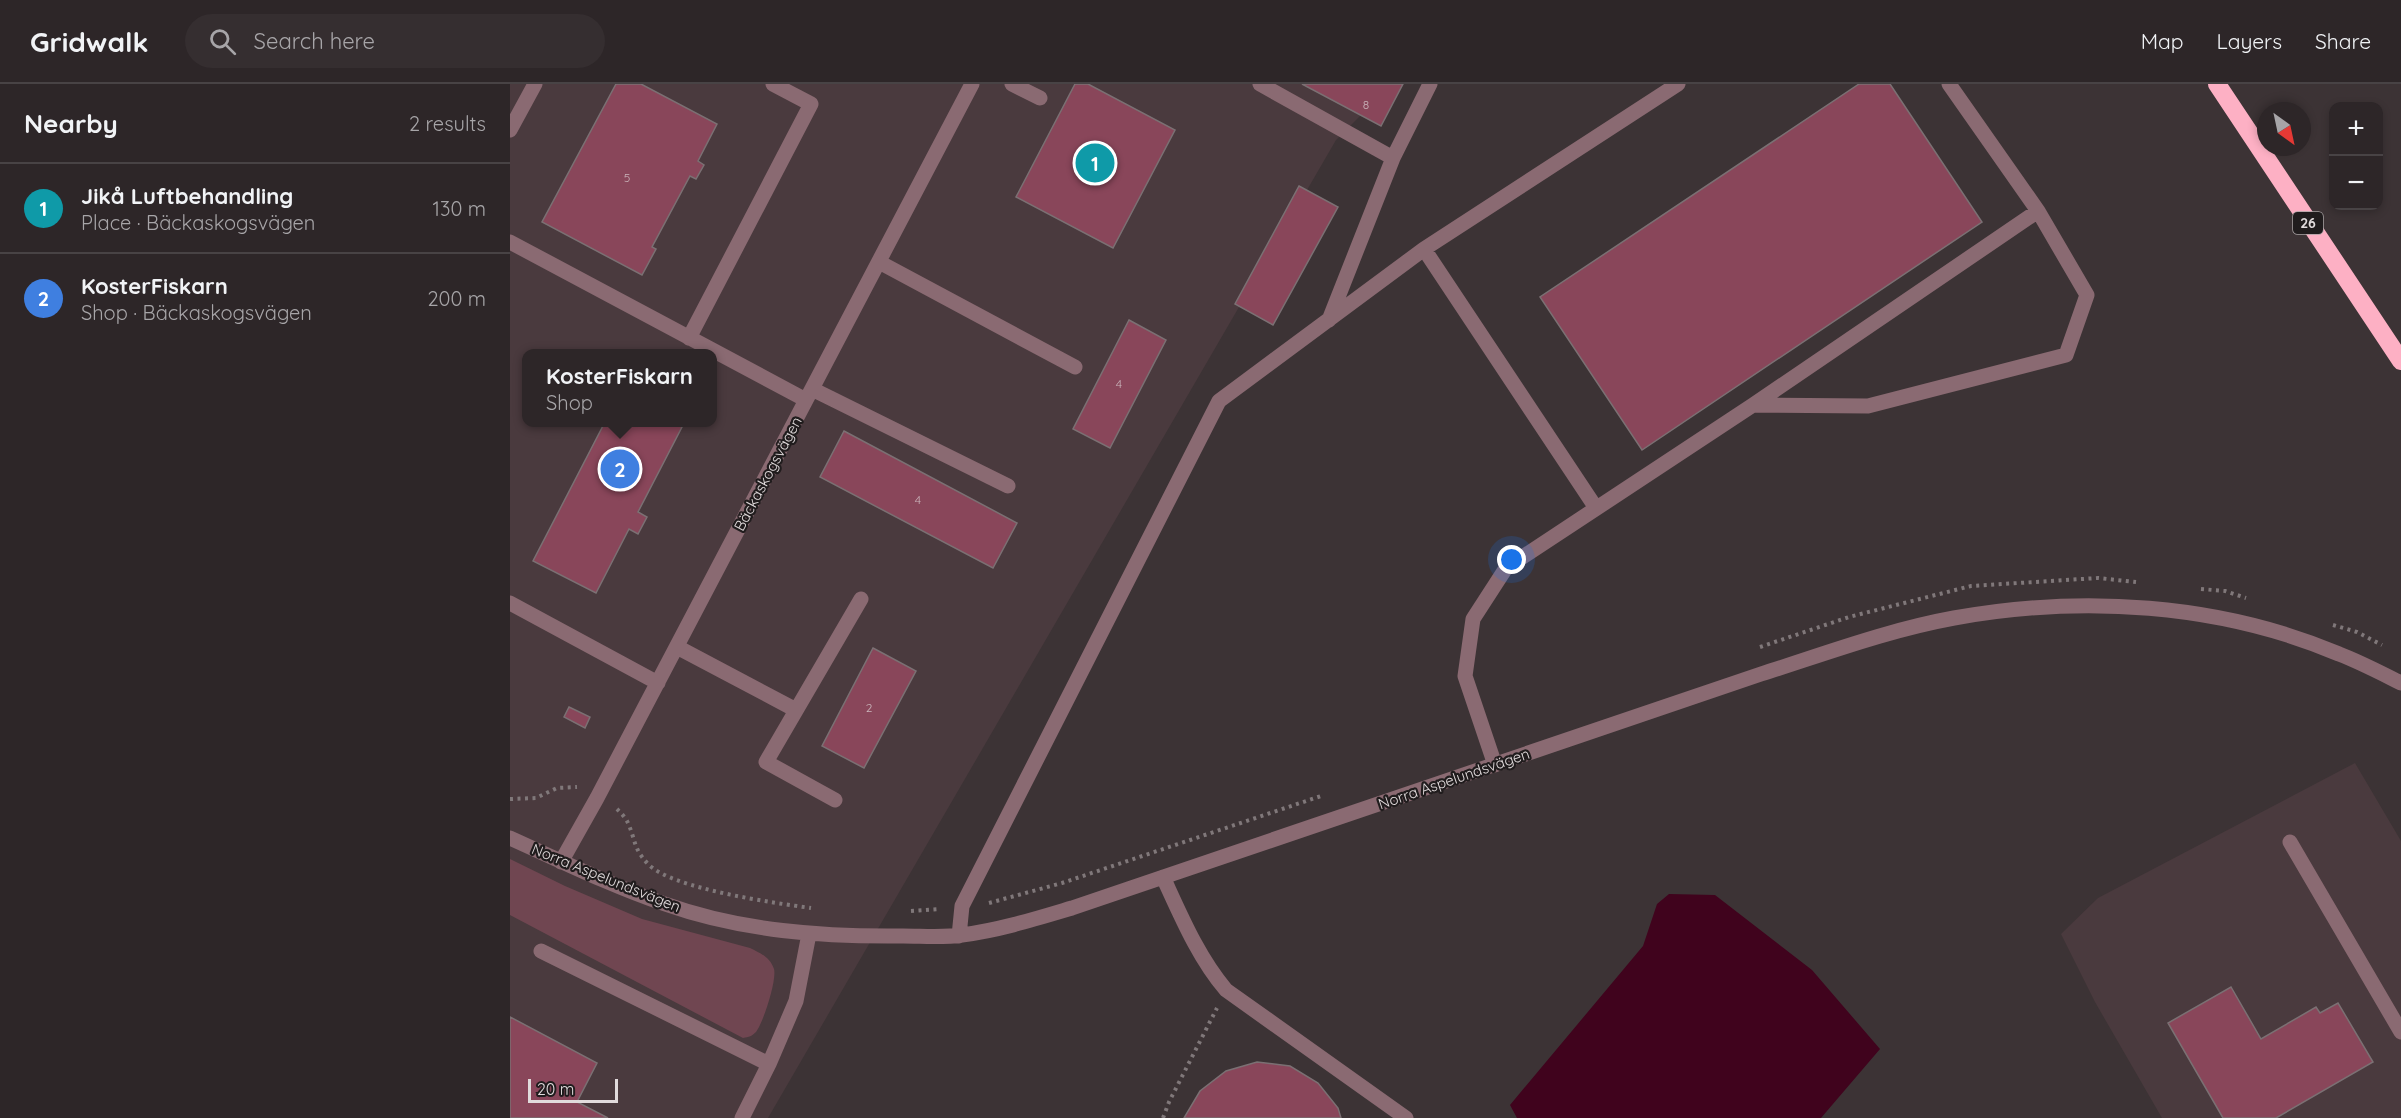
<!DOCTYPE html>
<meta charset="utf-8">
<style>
body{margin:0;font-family:Quicksand,sans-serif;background:#352e30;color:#f1f3f6}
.controls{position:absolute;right:18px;top:18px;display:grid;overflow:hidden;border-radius:12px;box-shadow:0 3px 9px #0003}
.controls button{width:54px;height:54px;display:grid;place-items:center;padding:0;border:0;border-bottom:2px solid #484345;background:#2d2628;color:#f1f3f6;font:30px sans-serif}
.compass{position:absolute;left:1747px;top:18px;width:54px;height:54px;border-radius:50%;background:#2d2628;box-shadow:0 3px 9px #0003;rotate:147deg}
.scale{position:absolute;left:18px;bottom:15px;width:90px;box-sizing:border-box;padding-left:6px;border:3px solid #e1dbdc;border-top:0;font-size:16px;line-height:21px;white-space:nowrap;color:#e1dbdc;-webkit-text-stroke:4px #201c1d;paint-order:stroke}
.you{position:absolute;left:1002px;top:476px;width:21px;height:21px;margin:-15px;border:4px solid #fff;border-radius:50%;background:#1a73e8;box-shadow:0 0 0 9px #1a73e833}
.badge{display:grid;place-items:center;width:39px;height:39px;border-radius:50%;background:#55cae0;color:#fff;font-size:20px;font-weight:700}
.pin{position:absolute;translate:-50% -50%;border:3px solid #fff;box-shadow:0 2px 6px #0006}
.popup{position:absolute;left:12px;top:265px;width:195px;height:78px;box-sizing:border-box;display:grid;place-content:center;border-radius:12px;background:#2d2628;filter:drop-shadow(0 2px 4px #0005);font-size:20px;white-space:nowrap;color:#a7a5a8}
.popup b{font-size:22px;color:#f1f3f6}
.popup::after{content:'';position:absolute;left:50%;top:100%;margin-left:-12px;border:12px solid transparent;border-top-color:#2d2628}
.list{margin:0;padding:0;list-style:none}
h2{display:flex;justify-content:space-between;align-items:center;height:78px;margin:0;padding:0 24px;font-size:26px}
h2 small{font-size:20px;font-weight:400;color:#a7a5a8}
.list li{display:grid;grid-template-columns:39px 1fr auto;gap:18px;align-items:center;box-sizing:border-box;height:90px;padding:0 24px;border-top:2px solid #484345}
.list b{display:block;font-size:22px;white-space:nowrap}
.list p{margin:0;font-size:20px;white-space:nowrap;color:#a7a5a8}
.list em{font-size:20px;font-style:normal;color:#a7a5a8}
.icon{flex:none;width:33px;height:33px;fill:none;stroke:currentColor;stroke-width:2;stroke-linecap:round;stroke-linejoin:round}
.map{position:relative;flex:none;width:1891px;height:1034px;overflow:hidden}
header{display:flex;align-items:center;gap:36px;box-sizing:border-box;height:84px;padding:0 30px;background:#2d2628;border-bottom:2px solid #484345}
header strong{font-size:28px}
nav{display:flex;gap:33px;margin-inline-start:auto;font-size:21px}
.search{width:420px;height:54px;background:#352e30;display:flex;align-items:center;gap:15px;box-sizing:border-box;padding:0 21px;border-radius:33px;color:#a7a5a8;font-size:22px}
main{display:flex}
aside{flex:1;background:#2d2628}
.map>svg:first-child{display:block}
.built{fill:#4a3a3e;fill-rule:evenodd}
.green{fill:#704651}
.water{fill:#40031d}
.building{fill:#89465a;stroke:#7b7073;stroke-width:1.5}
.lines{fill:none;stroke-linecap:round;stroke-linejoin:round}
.path{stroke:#80787a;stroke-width:4;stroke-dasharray:3 4.5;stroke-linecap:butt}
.minor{stroke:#8a6a72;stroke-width:15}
.highway{stroke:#fdb0c4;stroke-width:18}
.labels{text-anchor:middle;stroke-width:4.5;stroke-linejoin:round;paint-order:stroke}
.number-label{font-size:12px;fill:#cbb6bc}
.shield{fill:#201c1d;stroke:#a7a2a3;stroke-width:1.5}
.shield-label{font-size:14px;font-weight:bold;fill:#e1dbdc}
.street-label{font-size:15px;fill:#e1dbdc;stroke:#201c1d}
</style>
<header>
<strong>Gridwalk</strong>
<div class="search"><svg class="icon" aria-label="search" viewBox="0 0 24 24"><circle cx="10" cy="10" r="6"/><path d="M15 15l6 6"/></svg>Search here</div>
<nav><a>Map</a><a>Layers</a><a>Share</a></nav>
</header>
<main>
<aside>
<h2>Nearby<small>2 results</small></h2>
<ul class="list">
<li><span class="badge" style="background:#0f9aa8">1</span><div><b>Jikå Luftbehandling</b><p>Place · Bäckaskogsvägen</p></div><em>130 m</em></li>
<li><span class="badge" style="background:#3f7fe0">2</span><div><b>KosterFiskarn</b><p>Shop · Bäckaskogsvägen</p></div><em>200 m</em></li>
</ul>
</aside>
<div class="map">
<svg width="1891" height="1034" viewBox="0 0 1891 1034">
<rect width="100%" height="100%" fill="#3c3335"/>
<path class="built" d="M0 0H882L826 56 258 1034H0ZM17 270H203V338H17Z
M1845 679 1891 757V1034H1652L1585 918 1551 850 1588 814Z"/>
<path class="green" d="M0 775 55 802 132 835 240 864C250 869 260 873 264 885 267 896 253 939 246 948 242 952 239 953 233 954L0 831Z"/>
<path class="water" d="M1159 810 1205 811 1302 886 1370 965 1311 1034H1007L1000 1021 1133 862 1147 820Z"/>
<path class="building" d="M106 0H131L207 40 188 77 194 81 186 95 180 92 142 163 146 165 132 191 32 138Z
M565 0H578L665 46 603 164 506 113Z
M792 0H893L871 42Z
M1349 0H1380L1472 138 1132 366 1030 213Z
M789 102 828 123 763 241 725 220Z
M619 236 656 256 600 364 563 345Z
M95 338H164L172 343 128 428 137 433 128 450 119 445 86 509 23 477Z
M334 347 507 439 483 484 310 393Z
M363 564 406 587 354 684 312 662Z
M59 623 80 633 75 644 54 633Z
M1721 903 1751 955 1806 923 1810 929 1828 919 1863 978 1766 1034H1713L1658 939Z
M0 933 87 979 67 1018 98 1034H0Z
M747 978 780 982 808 999 828 1024 831 1034H674L690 1007 716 987Z"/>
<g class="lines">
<path class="path" d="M1691 505 1715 507 1736 514
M1823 541 1847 548 1872 561
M1250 563 1339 533 1461 502 1588 494 1626 498
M0 715 26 714 47 704 67 703
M107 725C111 729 116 734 118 739 126 757 123 764 138 780 162 805 265 819 301 824
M479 819 552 799 811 712
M401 827 430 825
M653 1034 659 1018 707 924"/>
<path class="minor" d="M502 0 530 14
M750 0 883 74 920 0
M0 46 25 0
M0 158 296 316
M914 165 1086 424
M369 178 565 283
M819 236 883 74
M179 254 301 20 263 0
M302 305 498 402
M1243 321 1358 322 1556 271 1577 211 1528 127
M0 519 148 599
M167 563 286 626
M985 681 955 592 963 535 996 484 1243 321 1528 127 1439 0
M325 716 256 678 351 515
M0 754C51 777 102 802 155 820 231 847 313 853 393 852 412 852 433 854 452 851 490 846 525 835 562 824L1251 590C1314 570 1378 546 1444 534 1571 511 1709 519 1829 570 1850 578 1871 589 1891 599
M1780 758 1891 948
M51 778 87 714 462 0
M653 793C671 832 688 873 716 906L896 1034
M449 852 452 822 709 317 914 165 1168 0
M31 867 259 980
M232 1034 259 980 286 917 299 850"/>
<path class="highway" d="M1707 0 1891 277"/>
</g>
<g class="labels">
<g class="number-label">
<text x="856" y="25">8</text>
<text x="117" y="98">5</text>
<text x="609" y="304">4</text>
<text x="408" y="420">4</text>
<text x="359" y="628">2</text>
</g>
<rect class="shield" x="1783" y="128" width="30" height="22" rx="4.5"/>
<g class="shield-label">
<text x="1798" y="144">26</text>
</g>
<g class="street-label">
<text transform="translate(258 390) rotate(-62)" y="5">Bäckaskogsvägen</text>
<text transform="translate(944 695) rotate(-19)" y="5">Norra Aspelundsvägen</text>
<text transform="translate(96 794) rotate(22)" y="5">Norra Aspelundsvägen</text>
</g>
</g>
</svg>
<div class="controls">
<button>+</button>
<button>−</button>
</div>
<svg class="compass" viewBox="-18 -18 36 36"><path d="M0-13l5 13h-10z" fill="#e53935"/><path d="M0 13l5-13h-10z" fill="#a7a5a8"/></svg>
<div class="scale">20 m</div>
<div class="you"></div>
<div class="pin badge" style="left:585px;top:79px;background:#0f9aa8">1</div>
<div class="pin badge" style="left:110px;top:385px;background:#3f7fe0">2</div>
<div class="popup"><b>KosterFiskarn</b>Shop</div>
</div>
</main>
